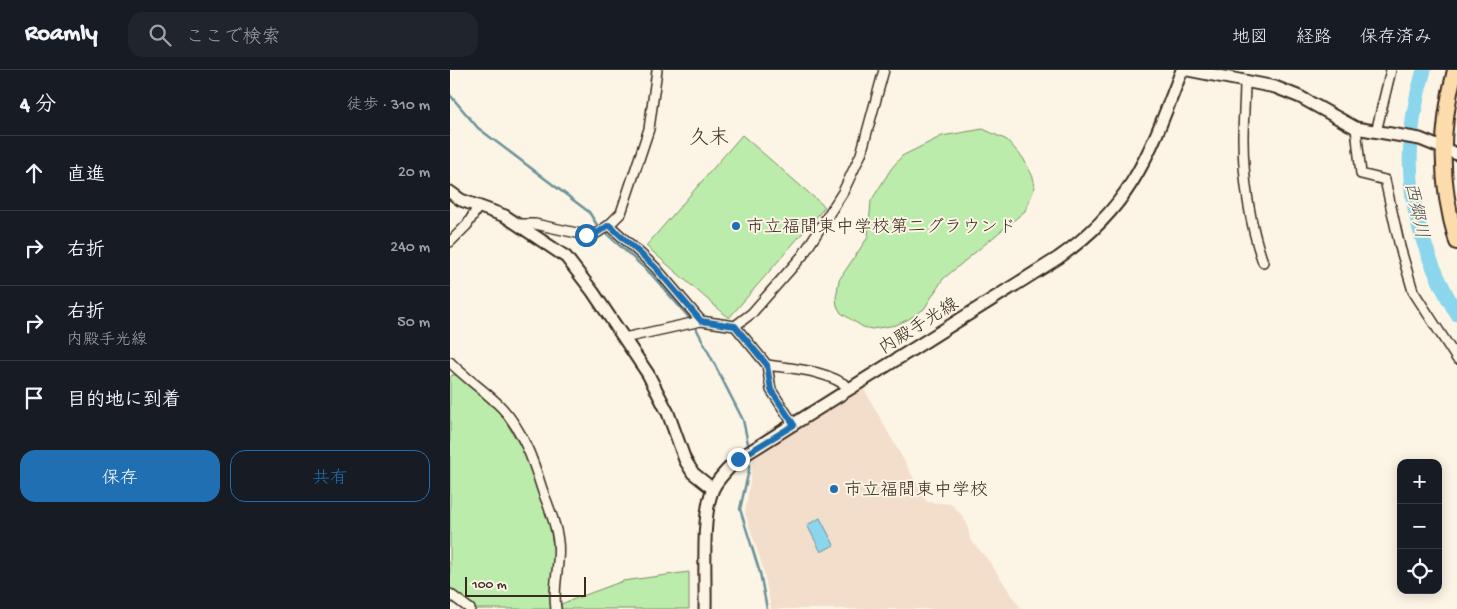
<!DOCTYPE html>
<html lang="ja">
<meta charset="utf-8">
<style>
body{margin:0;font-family:"Gochi Hand","Klee One",sans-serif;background:#20242c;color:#f1f3f6}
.controls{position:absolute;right:15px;bottom:15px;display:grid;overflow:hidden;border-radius:10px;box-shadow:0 2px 12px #0003}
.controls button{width:45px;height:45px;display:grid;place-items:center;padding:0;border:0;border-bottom:1px solid #363941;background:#171b24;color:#f1f3f6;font:25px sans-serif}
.scale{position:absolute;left:15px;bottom:12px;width:121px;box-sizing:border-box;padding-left:5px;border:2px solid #3b2a1e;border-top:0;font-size:14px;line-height:18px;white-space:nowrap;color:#3b2a1e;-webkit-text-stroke:4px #fcf5e5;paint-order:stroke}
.stop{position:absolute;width:15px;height:15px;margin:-11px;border:4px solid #1f6fb2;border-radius:50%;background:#fff}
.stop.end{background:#1f6fb2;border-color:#fff;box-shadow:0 1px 5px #0008}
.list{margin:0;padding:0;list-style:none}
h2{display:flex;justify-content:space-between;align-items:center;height:65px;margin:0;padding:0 20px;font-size:21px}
h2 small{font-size:16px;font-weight:400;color:#9ea1a6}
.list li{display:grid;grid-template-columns:32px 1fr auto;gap:15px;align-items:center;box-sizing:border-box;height:75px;padding:0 20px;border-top:1px solid #363941}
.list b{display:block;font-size:19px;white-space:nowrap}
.list p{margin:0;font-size:16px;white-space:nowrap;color:#9ea1a6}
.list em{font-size:16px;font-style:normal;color:#9ea1a6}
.actions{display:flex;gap:10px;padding:15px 20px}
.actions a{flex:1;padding:11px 0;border:1px solid #1f6fb2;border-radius:15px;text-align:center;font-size:18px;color:#1f6fb2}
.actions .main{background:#1f6fb2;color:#fff}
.icon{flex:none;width:28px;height:28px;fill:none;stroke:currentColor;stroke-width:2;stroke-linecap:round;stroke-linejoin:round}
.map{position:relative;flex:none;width:1007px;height:539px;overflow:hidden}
header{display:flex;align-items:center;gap:30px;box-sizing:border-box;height:70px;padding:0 25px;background:#171b24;border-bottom:1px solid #363941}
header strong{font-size:24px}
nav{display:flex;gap:28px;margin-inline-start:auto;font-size:18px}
.search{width:350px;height:45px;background:#20242c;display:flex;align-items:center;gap:12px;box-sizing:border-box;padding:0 18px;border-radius:15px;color:#9ea1a6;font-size:19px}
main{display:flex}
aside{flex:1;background:#171b24}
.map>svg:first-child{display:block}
.built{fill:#f2decb}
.green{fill:#bcecac;stroke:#7c8b65}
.water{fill:#8bd6ec;stroke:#6b919a}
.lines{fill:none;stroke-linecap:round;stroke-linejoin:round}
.stream{stroke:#6b919a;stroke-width:2.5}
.river{stroke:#8bd6ec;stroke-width:15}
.street-casing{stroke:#3b2a1e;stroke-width:12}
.secondary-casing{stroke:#3b2a1e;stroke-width:15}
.primary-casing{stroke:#3b2a1e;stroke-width:18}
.street{stroke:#fcf5e5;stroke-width:9}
.secondary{stroke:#fcf5e5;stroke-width:11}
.primary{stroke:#fcdcac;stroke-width:14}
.route{stroke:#1f6fb2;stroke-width:6}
.poi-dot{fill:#1f6fb2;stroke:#fcf5e5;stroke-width:2}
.labels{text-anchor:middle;stroke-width:4;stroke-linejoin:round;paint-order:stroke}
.poi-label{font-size:18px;fill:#3b2a1e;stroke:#fcf5e5;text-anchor:start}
.street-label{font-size:18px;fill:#3b2a1e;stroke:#fcf5e5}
.water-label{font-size:19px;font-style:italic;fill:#4f5552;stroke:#fcf5e5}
.quarter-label{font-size:20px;fill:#3b2a1e;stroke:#fcf5e5}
</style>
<header>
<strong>Roamly</strong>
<div class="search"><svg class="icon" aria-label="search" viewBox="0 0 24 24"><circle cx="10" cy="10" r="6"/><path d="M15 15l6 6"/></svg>ここで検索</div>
<nav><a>地図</a><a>経路</a><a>保存済み</a></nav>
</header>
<main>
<aside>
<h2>4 分<small>徒歩 · 310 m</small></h2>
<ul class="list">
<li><svg class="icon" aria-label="ahead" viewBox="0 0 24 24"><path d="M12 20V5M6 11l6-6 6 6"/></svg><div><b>直進</b></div><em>20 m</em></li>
<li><svg class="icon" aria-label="right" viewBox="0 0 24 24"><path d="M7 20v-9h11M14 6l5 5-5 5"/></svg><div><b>右折</b></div><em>240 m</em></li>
<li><svg class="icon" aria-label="right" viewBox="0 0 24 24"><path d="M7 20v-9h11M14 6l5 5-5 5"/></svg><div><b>右折</b><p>内殿手光線</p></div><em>50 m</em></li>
<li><svg class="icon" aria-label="arrive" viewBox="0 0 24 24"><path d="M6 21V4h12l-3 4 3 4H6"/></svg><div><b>目的地に到着</b></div></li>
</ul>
<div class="actions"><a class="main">保存</a><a>共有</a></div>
</aside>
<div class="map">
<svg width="1007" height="539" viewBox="0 0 1007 539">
<rect width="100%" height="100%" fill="#fcf5e5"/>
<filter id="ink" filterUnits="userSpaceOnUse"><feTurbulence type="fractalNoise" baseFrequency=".02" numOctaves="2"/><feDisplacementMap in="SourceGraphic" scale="10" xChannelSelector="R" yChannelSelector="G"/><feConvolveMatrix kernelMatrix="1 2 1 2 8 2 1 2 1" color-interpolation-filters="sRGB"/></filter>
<g filter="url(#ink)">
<path class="built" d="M414 319 477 432 501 434 512 445 517 454 520 469 539 491 571 539H321L313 498 295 443 304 386Z"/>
<path class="green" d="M533 59 557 70 573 88 583 107 585 117 575 141 493 209 474 239 459 249 446 255 422 259 413 257 391 243 387 236 386 228 389 210 418 167 421 131 441 99 452 86 492 66Z
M292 65 375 137 279 248 196 176Z
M2 305H7L50 342 79 391 99 451 104 483V500L100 517 102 539H25L0 520V308Z
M239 502V539H112L111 534 173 511Z"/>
<path class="water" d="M370 448 384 475 371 482 357 455Z"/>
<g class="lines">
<path class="stream" d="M0 25 28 58 139 142 147 155 201 204 242 251
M245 256 293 350 299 378
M299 386V400L290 439 310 503 317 539"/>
<path class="river" d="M974 0C947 89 960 164 1007 244"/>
<g class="street-casing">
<path id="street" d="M795 11C795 30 793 50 793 69 793 108 800 156 813 192
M906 58 911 104 935 110 950 177 963 221 1007 289
M926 62 941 0
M70 154H85L136 165 147 163 159 155 171 143 199 59 207 0
M159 155 205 197 251 251
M0 172 17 155 28 137
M285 256 302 243 353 185 393 122 411 84 434 0
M174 268 251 251 285 256 317 295 321 320 344 355
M0 292C16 309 36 321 52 338 73 361 83 390 92 419 98 436 106 452 108 471 111 494 102 516 106 539
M317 295C346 299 377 300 401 319
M0 524 20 539"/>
</g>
<g class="secondary-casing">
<path id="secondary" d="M738 0 825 17 850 27 906 58 970 69 1007 84
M0 122 11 130 55 146 116 187 143 222 198 304 218 343 235 390 243 403 263 419
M255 539C256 509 251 445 263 419 268 408 279 398 288 389L608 188C683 136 700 82 732 0"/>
</g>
<g class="primary-casing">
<path id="primary" d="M1005 0C990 60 989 112 1007 172"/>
</g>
<use href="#street" class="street"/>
<use href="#secondary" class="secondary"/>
<use href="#primary" class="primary"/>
</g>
</g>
<g class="lines" filter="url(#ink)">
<path class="route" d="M136 165 147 163 159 155 205 197 251 251 285 256 317 295 321 320 344 355 288 389"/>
</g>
<g class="poi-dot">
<circle cx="286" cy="156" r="5"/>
<circle cx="384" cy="419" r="5"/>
</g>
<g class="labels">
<g class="poi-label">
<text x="296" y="162">市立福間東中学校第二グラウンド</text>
<text x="394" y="425">市立福間東中学校</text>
</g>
<g class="street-label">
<text transform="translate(468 255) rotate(-32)" y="6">内殿手光線</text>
</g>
<g class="water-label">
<text transform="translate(968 140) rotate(78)" y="7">西郷川</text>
</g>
<g class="quarter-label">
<text x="259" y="73">久末</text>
</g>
</g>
</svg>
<div class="controls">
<button>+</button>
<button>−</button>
<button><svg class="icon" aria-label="locate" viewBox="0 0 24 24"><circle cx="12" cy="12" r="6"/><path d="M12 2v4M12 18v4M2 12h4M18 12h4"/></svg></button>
</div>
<div class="scale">100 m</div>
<div class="stop" style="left:136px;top:165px"></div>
<div class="stop end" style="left:288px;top:389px"></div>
</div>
</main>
